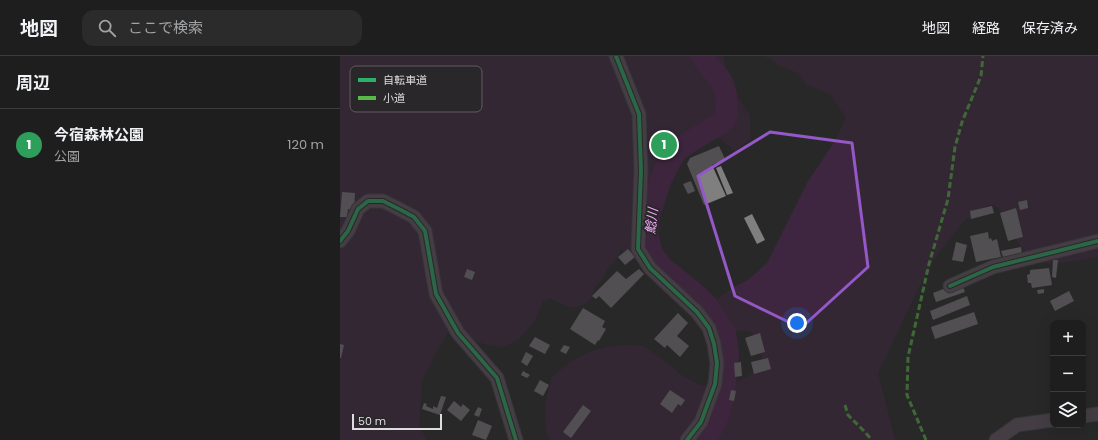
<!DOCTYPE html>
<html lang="ja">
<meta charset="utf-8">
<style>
body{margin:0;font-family:Poppins,"Noto Sans JP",sans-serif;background:#2c2b2c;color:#f1f3f6}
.controls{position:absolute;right:12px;bottom:12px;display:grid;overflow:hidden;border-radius:8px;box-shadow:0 4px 16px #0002}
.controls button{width:36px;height:36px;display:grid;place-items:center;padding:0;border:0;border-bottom:1px solid #3c3c3d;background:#1f1e1f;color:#f1f3f6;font:20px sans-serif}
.scale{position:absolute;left:12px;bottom:10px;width:90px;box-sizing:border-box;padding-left:4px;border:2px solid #dedcde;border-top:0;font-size:11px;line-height:14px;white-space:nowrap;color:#dedcde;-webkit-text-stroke:3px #2a272a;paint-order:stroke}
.you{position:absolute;left:457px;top:267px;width:14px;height:14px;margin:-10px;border:3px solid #fff;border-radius:50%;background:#1a73e8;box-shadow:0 0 0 6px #1a73e833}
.badge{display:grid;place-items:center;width:26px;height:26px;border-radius:50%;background:#d93025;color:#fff;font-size:13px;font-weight:700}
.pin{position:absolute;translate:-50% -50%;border:2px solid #fff;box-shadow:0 1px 4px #0006}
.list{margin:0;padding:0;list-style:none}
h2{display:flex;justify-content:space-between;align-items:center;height:52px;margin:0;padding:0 16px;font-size:17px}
h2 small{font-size:13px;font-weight:400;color:#a1a2a4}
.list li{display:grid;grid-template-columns:26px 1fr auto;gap:12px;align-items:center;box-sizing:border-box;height:72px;padding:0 16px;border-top:1px solid #3c3c3d}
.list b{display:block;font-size:15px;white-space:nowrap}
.list p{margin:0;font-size:13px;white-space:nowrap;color:#a1a2a4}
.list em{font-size:13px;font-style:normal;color:#a1a2a4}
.icon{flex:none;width:22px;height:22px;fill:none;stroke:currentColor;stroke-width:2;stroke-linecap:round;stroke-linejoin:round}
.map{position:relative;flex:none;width:758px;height:384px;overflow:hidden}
header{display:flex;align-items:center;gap:24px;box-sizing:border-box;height:56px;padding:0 20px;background:#1f1e1f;border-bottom:1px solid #3c3c3d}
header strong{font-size:19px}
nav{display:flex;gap:22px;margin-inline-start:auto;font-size:14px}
.search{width:280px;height:36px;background:#2c2b2c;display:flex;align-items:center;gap:10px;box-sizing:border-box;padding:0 14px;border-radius:12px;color:#a1a2a4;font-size:15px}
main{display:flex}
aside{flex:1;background:#1f1e1f}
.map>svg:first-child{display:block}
.green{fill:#3f2640}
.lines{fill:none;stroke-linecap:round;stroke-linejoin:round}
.river{stroke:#522354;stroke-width:22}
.building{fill:#807f80}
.street-casing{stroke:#464546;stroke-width:15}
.street{stroke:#645864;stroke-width:13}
.quiet{stroke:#58b947;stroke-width:3;stroke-dasharray:6 3;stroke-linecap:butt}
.cycleway-casing{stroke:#2a272a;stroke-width:6}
.cycleway{stroke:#2db169;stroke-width:4}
.marked{fill:none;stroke:#9458c7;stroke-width:3;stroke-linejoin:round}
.labels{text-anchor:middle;stroke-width:4;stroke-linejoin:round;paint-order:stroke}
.water-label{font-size:13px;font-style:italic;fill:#f8abfa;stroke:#2a272a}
.key{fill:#2a272a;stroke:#605d60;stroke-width:1}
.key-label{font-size:11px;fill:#dedcde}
</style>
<header>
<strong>地図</strong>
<div class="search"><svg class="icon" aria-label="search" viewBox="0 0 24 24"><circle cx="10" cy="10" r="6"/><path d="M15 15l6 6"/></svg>ここで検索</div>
<nav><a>地図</a><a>経路</a><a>保存済み</a></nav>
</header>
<main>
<aside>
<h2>周辺<small></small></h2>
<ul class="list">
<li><span class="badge" style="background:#2e9e5b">1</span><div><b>今宿森林公園</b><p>公園</p></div><em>120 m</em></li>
</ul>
</aside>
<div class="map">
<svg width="758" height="384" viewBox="0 0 758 384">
<rect width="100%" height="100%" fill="#292829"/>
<path class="green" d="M0 0H383L385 9 393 25 398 42 410 59V83L395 95 377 80 362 85 343 98 323 133 319 151 311 164V181L301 185 300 202 281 193 278 201 266 215 262 224 255 231 251 243 244 248 237 251H228L210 242 203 245 194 266 179 283 163 291 144 288 110 274 97 294 82 324 79 371 87 384H0Z
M423 0H758V201C744 203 712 210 700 206 682 201 668 168 660 153L655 149H648L624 165 599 196 578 233 538 317 555 384H211L207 379 205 365 206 345 212 321 230 306 252 295 269 291 289 289 304 290 343 320 360 329 384 331 408 321 422 308 421 290 411 276 382 273 373 252 380 241 392 232 408 224 427 207 467 127 495 85 506 62 490 38 467 29 458 17 440 10 430 2Z"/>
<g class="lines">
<path class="river" d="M361 0 382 26 386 38 387 58 382 66 348 87 335 96 321 123 309 159 307 178 312 198 322 211 352 235 367 249 385 277 388 297 384 338 378 360 366 384"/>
</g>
<path class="building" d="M379 90 385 103 372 109 386 140 364 149 347 108 350 102Z
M381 110 393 137 387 139 376 112Z
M351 125 355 135 348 138 343 128Z
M2 136 15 137 14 154 8 153 7 161H0Z
M687 144 688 152 680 154 678 146Z
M652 150 654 157 631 163 630 155Z
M676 152 683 181 668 185 660 157Z
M412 158 425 184 417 188 404 162Z
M648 176 649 183 651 182 652 185 657 183 661 201 636 206 630 180Z
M616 186 627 189 623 206 612 204Z
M681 191 682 198 663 201 661 195Z
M288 193 295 201 285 209 278 201Z
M713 204H718L716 222 712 221Z
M709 212 712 229 692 232 691 227H688L687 219 690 218V214Z
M127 213 135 216 132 224 124 221Z
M299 213 304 218 271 252 259 240 256 243 252 240 277 215 286 223Z
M621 226 625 236 596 246 593 237Z
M704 233V237L698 238 697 234Z
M729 235 734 245 715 255 710 245Z
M627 240 630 249 593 264 590 255Z
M243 252 265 265 262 271 266 273 259 285 258 284 255 289 230 273Z
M634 256 638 268 595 283 591 271Z
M338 257 348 267 337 280 349 290 340 301 327 289 325 292 314 283Z
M420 277 425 296 411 300 405 282Z
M195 281 210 289 205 298 189 290Z
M0 288 4 289 1 302H0Z
M224 289 230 291 226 298 220 295Z
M186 296 193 300 187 310 181 306Z
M428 302 431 313 414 318 411 306Z
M401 306 402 320 395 321 394 307Z
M183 315 190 319 187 322 181 319Z
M200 324 209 329 203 340 194 335Z
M330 334 345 344 341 350 338 348 332 357 320 348Z
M391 334 396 335 394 345 389 344Z
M101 340 106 341 100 359 82 353 84 347 87 348 86 350 93 353V350L97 352Z
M114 345 121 351 123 348 130 354 121 365 107 354Z
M243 349 251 355 231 382 223 376Z
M138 351 142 353 139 361 134 359Z
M138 364 152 370 146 384 132 379Z"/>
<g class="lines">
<g class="street-casing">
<path id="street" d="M276 0 299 58 301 114 298 193 310 212 357 256 369 272 374 288 377 307 375 328 361 366 347 384
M0 185 8 175 18 153 28 145H43L59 153 74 161 85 175 96 238 118 277 157 322 176 384
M610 230 653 211 758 185
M743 360 758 358
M656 384 677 369 713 364"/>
</g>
<use href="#street" class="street"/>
<path class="quiet" d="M505 349 508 359 524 375 532 384
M586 384 567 339 568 301 589 208 608 143 615 91 622 66 641 20 643 0"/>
<g class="cycleway-casing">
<path id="cycleway" d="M276 0 299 58 301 114 298 193 310 212 357 256 369 272 374 288 377 307 375 328 361 366 347 384
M0 185 8 175 18 153 28 145H43L59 153 74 161 85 175 96 238 118 277 157 322 176 384
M610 230 653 211 758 185"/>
</g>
<use href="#cycleway" class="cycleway"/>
</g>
<path d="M0 0H758V384H0ZM430 76 512 87 528 211 461 272 395 240 358 120Z" fill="#292829" fill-opacity=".55" fill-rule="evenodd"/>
<path class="marked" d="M430 76 512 87 528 211 461 272 395 240 358 120Z"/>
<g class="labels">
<g class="water-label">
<text transform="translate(311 165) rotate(-83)" y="5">鯰川</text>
</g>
</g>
<rect x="10" y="10" width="132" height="46" rx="6" class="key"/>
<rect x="18" y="22" width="18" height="4" fill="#2db169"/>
<rect x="18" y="40" width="18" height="4" fill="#58b947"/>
<g class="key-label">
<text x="43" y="28">自転車道</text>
<text x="43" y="46">小道</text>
</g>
</svg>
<div class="controls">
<button>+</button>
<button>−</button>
<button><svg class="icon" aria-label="layers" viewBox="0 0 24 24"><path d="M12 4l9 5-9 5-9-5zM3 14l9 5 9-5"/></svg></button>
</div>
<div class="scale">50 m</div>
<div class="you"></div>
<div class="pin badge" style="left:324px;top:89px;background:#2e9e5b">1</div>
</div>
</main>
